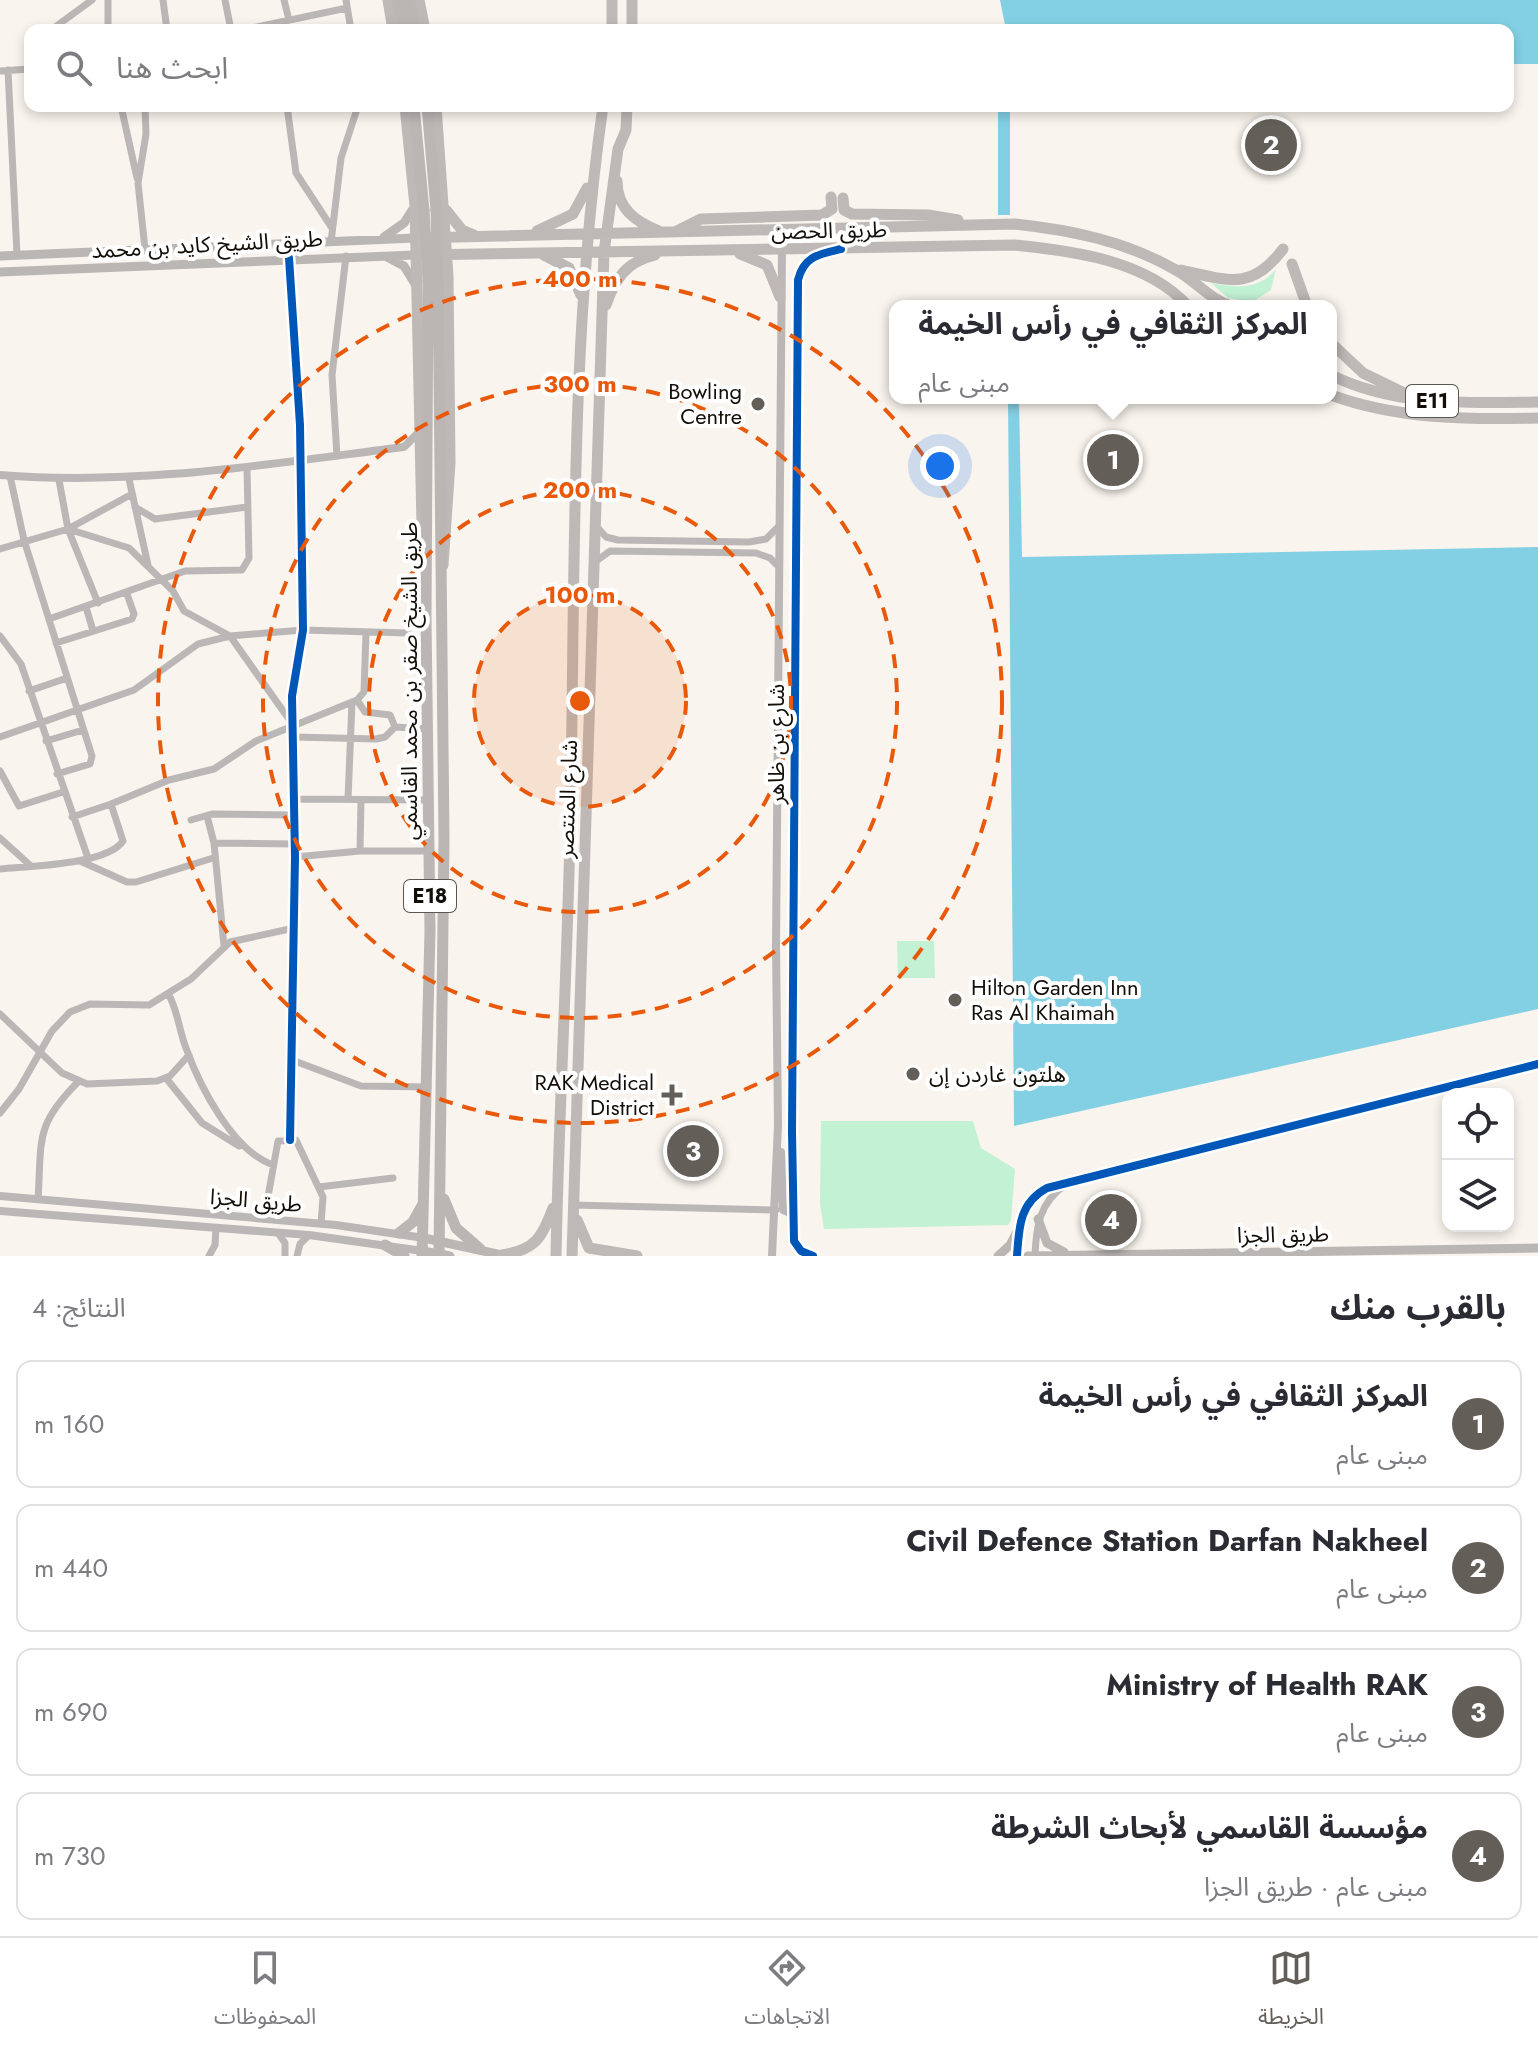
<!DOCTYPE html>
<html lang="ar">
<meta charset="utf-8">
<style>
body{margin:0;font-family:Jost,"Noto Sans Arabic",sans-serif;background:#f7f7f7;color:#2b2b33;direction:rtl}
.controls{position:absolute;right:24px;bottom:24px;display:grid;overflow:hidden;border-radius:16px;box-shadow:0 4px 12px #0003}
.controls button{width:72px;height:72px;display:grid;place-items:center;padding:0;border:0;border-bottom:2px solid #e1e1e2;background:#fff;color:#2b2b33;font:40px sans-serif}
.you{position:absolute;left:940px;top:466px;width:28px;height:28px;margin:-20px;border:6px solid #fff;border-radius:50%;background:#1a73e8;box-shadow:0 0 0 12px #1a73e833}
.badge{display:grid;place-items:center;width:52px;height:52px;border-radius:50%;background:#645e58;color:#fff;font-size:26px;font-weight:700}
.pin{position:absolute;translate:-50% -50%;border:4px solid #fff;box-shadow:0 2px 8px #0006}
.popup{position:absolute;left:889px;top:300px;width:448px;height:104px;box-sizing:border-box;display:grid;place-content:center;border-radius:16px;background:#fff;filter:drop-shadow(0 2px 6px #0005);font-size:26px;white-space:nowrap;color:#7c7c81}
.popup b{font-size:30px;color:#2b2b33}
.popup::after{content:'';position:absolute;left:50%;top:100%;margin-left:-16px;border:16px solid transparent;border-top-color:#fff}
.list{margin:0;padding:0;list-style:none}
h2{display:flex;justify-content:space-between;align-items:center;height:104px;margin:0;padding:0 32px;font-size:34px}
h2 small{font-size:26px;font-weight:400;color:#7c7c81}
.list li{display:grid;grid-template-columns:52px 1fr auto;gap:24px;align-items:center;box-sizing:border-box;height:128px;margin:0 16px 16px;padding:0 16px;border:2px solid #e1e1e2;border-radius:16px}
.list b{display:block;font-size:30px;white-space:nowrap}
.list p{margin:0;font-size:26px;white-space:nowrap;color:#7c7c81}
.list em{font-size:26px;font-style:normal;color:#7c7c81}
.icon{flex:none;width:44px;height:44px;fill:none;stroke:currentColor;stroke-width:2;stroke-linecap:round;stroke-linejoin:round}
.map{position:relative;flex:none;width:1538px;height:1256px;overflow:hidden;direction:ltr}
.search{position:absolute;background:#fff;box-shadow:0 4px 12px #0003;left:24px;right:24px;top:24px;height:88px;display:flex;align-items:center;gap:20px;box-sizing:border-box;padding:0 28px;border-radius:16px;color:#7c7c81;font-size:30px}
.sheet{height:680px;background:#fff}
nav{display:flex;justify-content:space-around;align-items:center;box-sizing:border-box;height:112px;border-top:2px solid #e1e1e2;background:#fff;font-size:22px;color:#7c7c81}
nav a{display:grid;justify-items:center;gap:4px}
nav .on{color:#645e58}
.map>svg:first-child{display:block}
.green{fill:#c3f1d4}
.water{fill:#83d0e4}
.lines{fill:none;stroke-linecap:round;stroke-linejoin:round}
.minor{stroke:#bbb7b6;stroke-width:7}
.tertiary{stroke:#bbb7b6;stroke-width:8}
.secondary{stroke:#bab6b4;stroke-width:9}
.primary{stroke:#beb8b6;stroke-width:11}
.trunk{stroke:#bbb6b4;stroke-width:11}
.trunk-bridge{stroke:#bbb6b4;stroke-width:11}
.cycleway-casing{stroke:#fff;stroke-width:13}
.cycleway{stroke:#0057b8;stroke-width:8}
.ring{fill:none;stroke:#e8590c;stroke-width:4;stroke-dasharray:14 10}
.poi-dot{fill:#645e58;stroke:#fff;stroke-width:3}
.labels{text-anchor:middle;stroke-width:8;stroke-linejoin:round;paint-order:stroke}
.shield{fill:#fff;stroke:#5a5651;stroke-width:2}
.shield-label{font-size:20px;font-weight:bold;fill:#130e07}
.street-label{font-size:22px;fill:#130e07;stroke:#fff}
.poi-label{font-size:22px;fill:#130e07;stroke:#fff;text-anchor:end}
.centre{fill:#e8590c;stroke:#fff;stroke-width:4}
.ring-label{font-size:24px;text-anchor:middle;font-weight:bold;fill:#e8590c;stroke:#fff;stroke-width:8;stroke-linejoin:round;paint-order:stroke}
</style>
<div class="map">
<svg width="1538" height="1256" viewBox="0 0 1538 1256">
<rect width="100%" height="100%" fill="#f9f4ed"/>
<path class="green" d="M1276 269 1271 290 1252 302 1228 298 1211 283C1235 287 1259 291 1276 269Z
M897 941H934L935 978H898Z
M821 1121H973L981 1148 1015 1169 1011 1220 1008 1225 824 1229 820 1204Z"/>
<path class="water" d="M1000 0H1538V64H1508V30H1006Z
M998 106H1010V215H998Z
M1008 398H1019L1022 557 1538 547V1009L1014 1126Z"/>
<g class="lines">
<path class="minor" d="M108 0V30
M163 0 167 30
M225 0 231 30
M284 0 289 20
M346 0 351 30
M51 30 92 0
M242 30 347 8
M27 69 30 56
M8 70 17 255
M0 71 30 69
M121 106 137 178
M145 106 146 134 138 183 145 249
M287 106 296 173 332 228
M331 242 341 158 358 106
M289 258 300 425 303 630 292 696 295 857 290 1140
M337 456 332 375 346 256
M10 476 24 540 92 756 90 764 57 774
M129 479 148 565
M59 480 68 529 98 603
M135 507 155 519 247 507
M597 527 606 537 618 540 749 542 766 539 779 526
M68 529 129 548 173 591 184 611 230 636 291 722
M0 549 68 529 132 494
M595 562 610 551 756 553 770 558 779 567
M86 607 93 631
M49 619 185 571 242 570 249 558 247 468
M0 636 21 664 88 858
M56 643 132 619 134 614 127 594
M29 691 67 678
M357 700 365 712 390 715 395 727
M0 737 134 690 198 644 230 636 303 630 408 633 426 648
M293 737 376 739 385 737 395 727 428 729
M46 741 83 730
M0 771 19 806 63 792
M294 799 430 800
M348 799 352 702
M207 816 214 843 224 946
M72 817 111 804
M191 820 212 814 294 815
M0 838 31 866
M214 843 295 844
M360 851 361 800
M295 857 360 851H430
M80 861 127 882H136L213 858
M0 869C28 866 107 865 123 841L111 804 169 780 214 769 256 741 357 700 364 692 366 632
M169 995C178 1012 179 1030 186 1048 200 1087 233 1151 273 1165
M0 1014 62 1073 87 1084 157 1081 170 1076 189 1055
M292 1060 361 1086 428 1087
M166 1078 202 1123 239 1146
M0 1113 19 1089 52 1031 70 1012 90 1004 149 1005 191 979 230 942 294 928
M319 1187 393 1178
M38 1199C42 1140 34 1126 78 1082
M573 1205 776 1210
M264 1219 278 1141 296 1140 323 1197 321 1224
M278 1233 285 1243V1256
M209 1256 215 1245 216 1228
M297 1256 300 1244 309 1235
M1017 1256C1019 1228 1019 1203 1047 1188L1538 1064
M1035 1256C1036 1227 1039 1203 1065 1185"/>
<path class="tertiary" d="M0 475C136 486 269 464 404 447L418 433
M781 1152 783 1210 793 1214
M0 1196 336 1225 424 1238
M0 1211 309 1235 423 1251
M772 1256 778 1125 776 945 782 250
M813 1256 801 1251 794 1241 792 1132 798 280C803 260 812 256 831 251"/>
<path class="secondary" d="M384 237 404 223 415 206
M0 256 415 238
M387 257 404 266 415 284
M0 272 415 255
M1038 1219 1047 1243 1064 1252
M424 1238 506 1256
M423 1251 450 1256
M998 1256 1010 1245 1019 1228
M1028 1256 1538 1248"/>
<path class="primary" d="M388 0 393 30
M419 0 425 30
M612 0V30
M632 0V30
M405 106 415 206 422 525
M436 106 448 276 450 463 443 565
M617 181C617 209 636 222 659 231
M843 198 844 210 852 214 928 215 958 220
M446 210 462 230 474 235
M537 231 573 214 587 188
M675 232 701 219 822 215 832 209 831 197
M415 238 1015 224C1071 230 1125 241 1174 269 1194 279 1209 299 1231 306
M740 254 767 265 780 297
M415 255 1015 245C1073 251 1146 260 1188 306
M544 255 569 268 581 295
M1292 264 1307 306
M1181 270C1227 280 1251 292 1283 249
M606 305C615 279 626 262 655 255
M1331 343 1363 373 1404 393
M1331 375C1396 407 1467 403 1538 402
M1331 395C1396 419 1469 420 1538 418
M577 1220 589 1248 637 1256
M502 1255C535 1250 542 1238 553 1208
M556 1256C559 1098 569 941 571 784 575 558 571 330 603 106
M572 1256 604 252 618 149 626 130 627 106"/>
<path class="trunk" d="M398 0 404 30
M409 0 415 30
M414 106 424 210
M427 106 436 210
M438 282 444 838 439 1256
M444 1199 456 1228 480 1249
M399 1233 413 1222 423 1204
M385 1245 404 1256
M422 1256 430 931 426 618 428 281"/>
<path class="trunk-bridge" d="M424 210 428 281
M436 210 438 282"/>
<g class="cycleway-casing">
<path id="cycleway" d="M289 258 300 425 303 630 292 696 295 857 290 1140
M813 1256 801 1251 794 1241 792 1132 798 280C804 256 819 254 841 249
M1017 1256C1019 1228 1019 1203 1047 1188L1538 1064"/>
</g>
<use href="#cycleway" class="cycleway"/>
</g>
<circle cx="580" cy="701" r="106" fill="#e8590c" fill-opacity=".12"/>
<g class="ring">
<circle cx="580" cy="701" r="106"/>
<circle cx="580" cy="701" r="211"/>
<circle cx="580" cy="701" r="317"/>
<circle cx="580" cy="701" r="422"/>
</g>
<g class="poi-dot">
<circle cx="758" cy="404" r="8"/>
<circle cx="955" cy="1000" r="8"/>
<circle cx="913" cy="1074" r="8"/>
<path d="M668 1083h8v8h8v8h-8v8h-8v-8h-8v-8h8z"/>
</g>
<g class="labels">
<g class="shield">
<rect x="1406" y="385" width="52" height="32" rx="6"/>
<rect x="404" y="880" width="52" height="32" rx="6"/>
</g>
<g class="shield-label">
<text x="1432" y="408">E11</text>
<text x="430" y="903">E18</text>
</g>
<g class="street-label">
<text transform="translate(829 230) rotate(-1)" y="8">طريق الحصن</text>
<text transform="translate(207 244) rotate(-3)" y="8">طريق الشيخ كايد بن محمد</text>
<text transform="translate(409 681) rotate(-90)" y="8">طريق الشيخ صقر بن محمد القاسمي</text>
<text transform="translate(776 744) rotate(-90)" y="8">شارع بن ظاهر</text>
<text transform="translate(567 799) rotate(-88)" y="8">شارع المنتصر</text>
<text transform="translate(256 1200) rotate(5)" y="8">طريق الجزا</text>
<text transform="translate(1283 1234) rotate(-1)" y="8">طريق الجزا</text>
</g>
<g class="poi-label">
<text x="742" y="399">Bowling<tspan x="742" dy="25">Centre</tspan></text>
<text x="971" y="995" text-anchor="start">Hilton Garden Inn<tspan x="971" dy="25">Ras Al Khaimah</tspan></text>
<text x="929" y="1082" text-anchor="start">هلتون غاردن إن</text>
<text x="654" y="1090">RAK Medical<tspan x="654" dy="25">District</tspan></text>
</g>
</g>
<circle cx="580" cy="701" r="12" class="centre"/>
<g class="ring-label">
<text x="580" y="287">400 m</text>
<text x="580" y="392">300 m</text>
<text x="580" y="498">200 m</text>
<text x="580" y="603">100 m</text>
</g>
</svg>
<div class="controls">
<button><svg class="icon" aria-label="locate" viewBox="0 0 24 24"><circle cx="12" cy="12" r="6"/><path d="M12 2v4M12 18v4M2 12h4M18 12h4"/></svg></button>
<button><svg class="icon" aria-label="layers" viewBox="0 0 24 24"><path d="M12 4l9 5-9 5-9-5zM3 14l9 5 9-5"/></svg></button>
</div>
<div class="you"></div>
<div class="pin badge" style="left:1113px;top:460px">1</div>
<div class="popup"><b>المركز الثقافي في رأس الخيمة</b>مبنى عام</div>
<div class="pin badge" style="left:1271px;top:145px">2</div>
<div class="pin badge" style="left:693px;top:1151px">3</div>
<div class="pin badge" style="left:1111px;top:1220px">4</div>
<div class="search"><svg class="icon" aria-label="search" viewBox="0 0 24 24"><circle cx="10" cy="10" r="6"/><path d="M15 15l6 6"/></svg>ابحث هنا</div>
</div>
<section class="sheet">
<h2>بالقرب منك<small>النتائج: 4</small></h2>
<ul class="list">
<li><span class="badge">1</span><div><b>المركز الثقافي في رأس الخيمة</b><p>مبنى عام</p></div><em>160 m</em></li>
<li><span class="badge">2</span><div><b>Civil Defence Station Darfan Nakheel</b><p>مبنى عام</p></div><em>440 m</em></li>
<li><span class="badge">3</span><div><b>Ministry of Health RAK</b><p>مبنى عام</p></div><em>690 m</em></li>
<li><span class="badge">4</span><div><b>مؤسسة القاسمي لأبحاث الشرطة</b><p>مبنى عام · طريق الجزا</p></div><em>730 m</em></li>
</ul>
</section>
<nav>
<a class="on"><svg class="icon" aria-label="map" viewBox="0 0 24 24"><path d="M3 6l6-2 6 2 6-2v14l-6 2-6-2-6 2zM9 4v14M15 6v14"/></svg>الخريطة</a>
<a><svg class="icon" aria-label="directions" viewBox="0 0 24 24"><path d="M12 3l9 9-9 9-9-9zM9 14v-3h6M13 9l2 2-2 2"/></svg>الاتجاهات</a>
<a><svg class="icon" aria-label="saved" viewBox="0 0 24 24"><path d="M7 4h10v16l-5-4-5 4z"/></svg>المحفوظات</a>
</nav>
